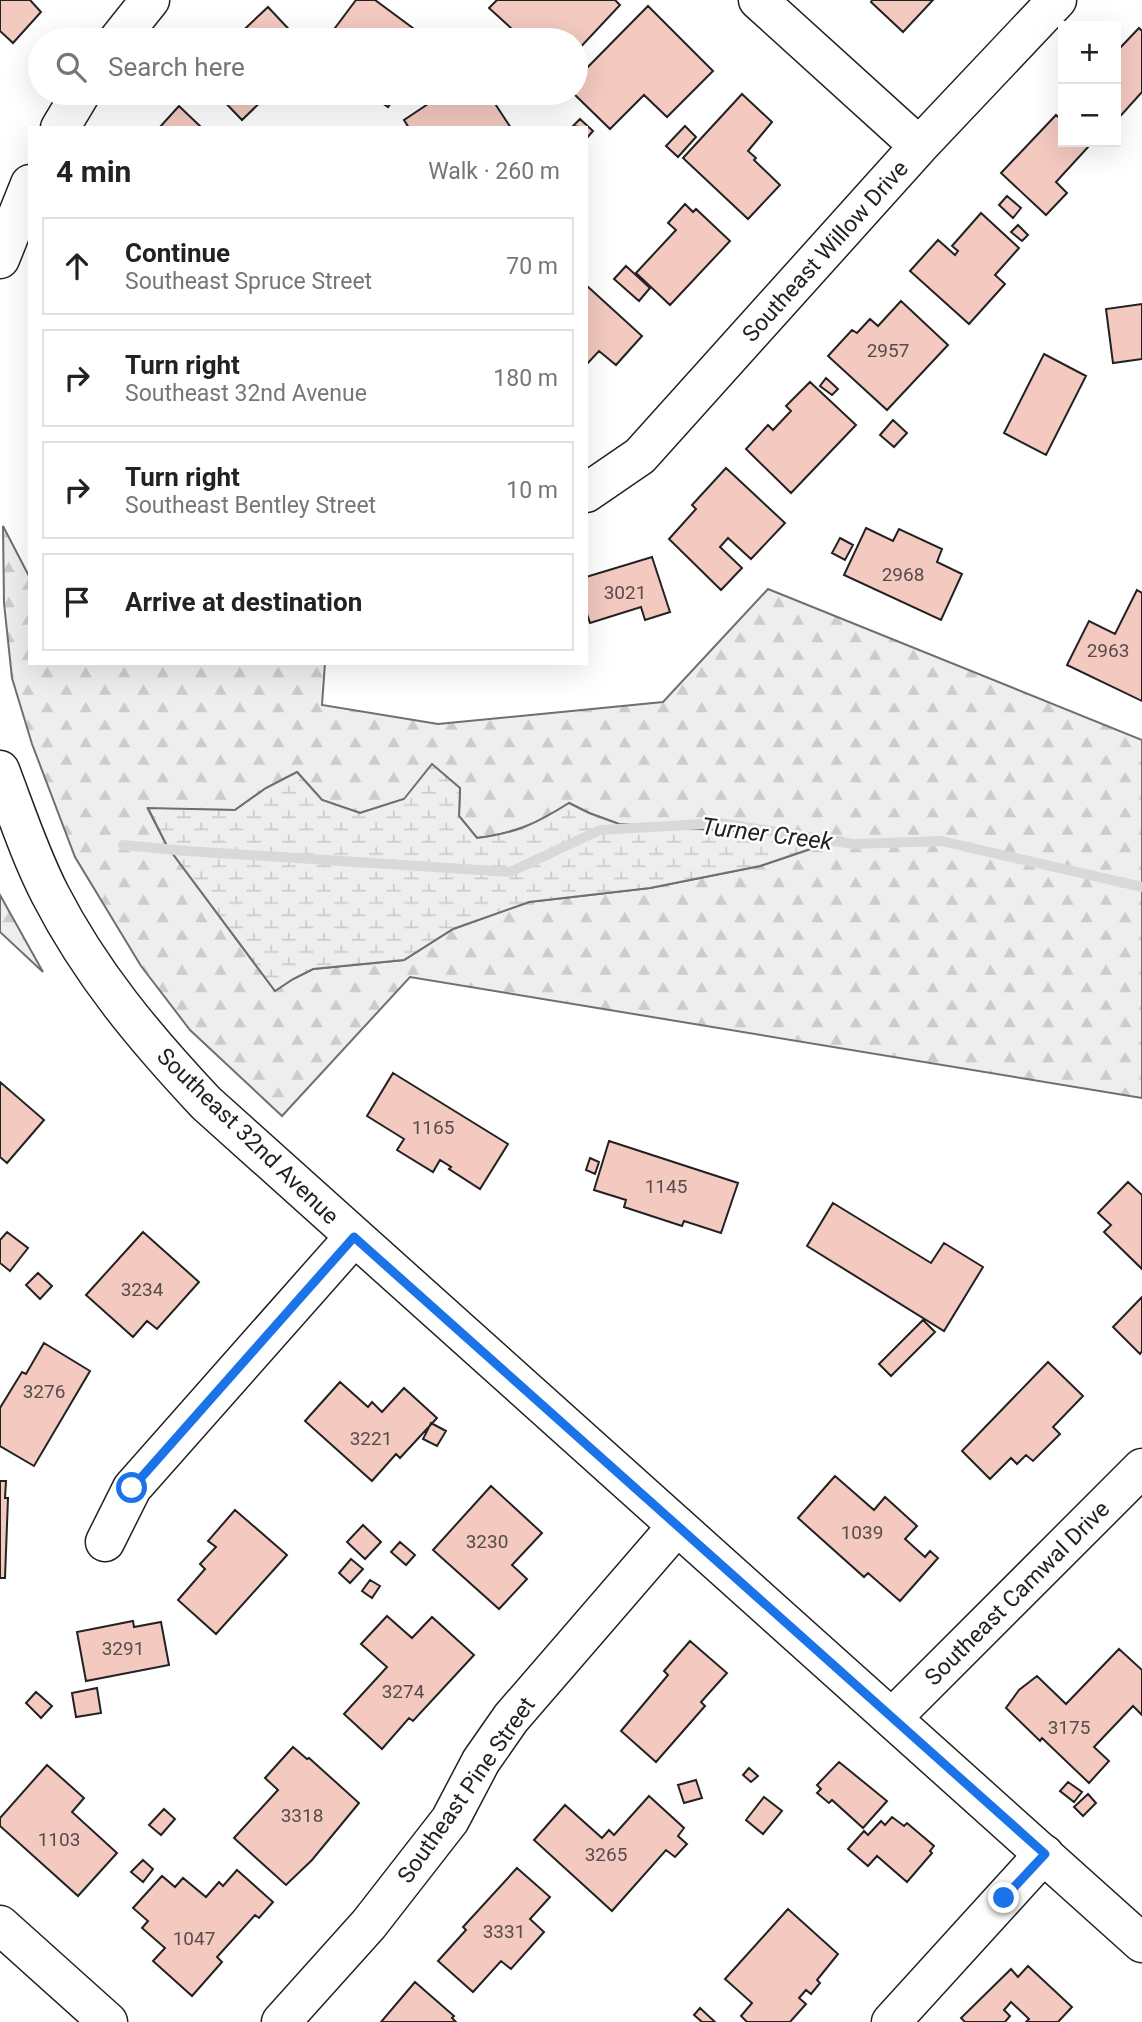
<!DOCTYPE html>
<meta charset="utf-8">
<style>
body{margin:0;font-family:Roboto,sans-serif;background:#f2f2f2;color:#222}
.controls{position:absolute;right:21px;top:21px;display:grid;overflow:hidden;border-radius:0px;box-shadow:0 7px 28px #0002}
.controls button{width:63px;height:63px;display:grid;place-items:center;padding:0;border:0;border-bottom:2px solid #e0e0e0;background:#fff;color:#222;font:35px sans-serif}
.stop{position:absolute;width:21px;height:21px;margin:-16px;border:5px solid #1a73e8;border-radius:50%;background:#fff}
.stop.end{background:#1a73e8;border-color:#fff;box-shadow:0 2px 7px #0008}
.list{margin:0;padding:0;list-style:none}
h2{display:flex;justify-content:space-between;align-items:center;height:91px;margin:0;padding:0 28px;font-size:30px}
h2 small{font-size:23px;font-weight:400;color:#767676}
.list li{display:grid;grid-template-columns:46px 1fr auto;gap:21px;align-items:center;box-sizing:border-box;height:98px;margin:0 14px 14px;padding:0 14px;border:2px solid #e0e0e0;border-radius:0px}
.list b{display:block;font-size:26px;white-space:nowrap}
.list p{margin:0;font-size:23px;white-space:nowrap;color:#767676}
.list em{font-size:23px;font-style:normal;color:#767676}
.icon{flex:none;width:38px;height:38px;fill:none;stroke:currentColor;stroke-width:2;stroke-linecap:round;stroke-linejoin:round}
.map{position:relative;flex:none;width:1142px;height:2022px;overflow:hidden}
.search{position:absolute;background:#fff;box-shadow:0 7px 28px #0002;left:28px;top:28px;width:560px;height:77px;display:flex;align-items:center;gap:18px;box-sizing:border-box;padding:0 24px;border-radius:38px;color:#767676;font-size:26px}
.panel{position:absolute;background:#fff;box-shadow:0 7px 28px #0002;left:28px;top:126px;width:560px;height:539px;border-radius:0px}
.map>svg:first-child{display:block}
.forest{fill:url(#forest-firs);stroke:#6f6f6f;stroke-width:2;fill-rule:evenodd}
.wetland{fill:url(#wetland-marsh);stroke:#6f6f6f;stroke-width:2}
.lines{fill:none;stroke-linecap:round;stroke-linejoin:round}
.stream{stroke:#d9d9d9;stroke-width:10}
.building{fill:#f3c9c0;stroke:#222;stroke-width:2}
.minor-casing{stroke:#222;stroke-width:41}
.major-casing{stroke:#222;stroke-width:41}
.minor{stroke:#fff;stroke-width:38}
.major{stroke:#fff;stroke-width:38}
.route{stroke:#1a73e8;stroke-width:9}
.labels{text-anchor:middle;stroke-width:5;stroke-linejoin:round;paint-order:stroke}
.number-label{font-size:19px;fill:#564c4a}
.street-label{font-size:23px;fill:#222;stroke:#fff}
.water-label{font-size:24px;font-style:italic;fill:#222;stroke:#fff}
</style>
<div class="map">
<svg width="1142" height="2022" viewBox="0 0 1142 2022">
<defs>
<pattern id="forest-firs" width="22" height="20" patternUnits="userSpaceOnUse" patternTransform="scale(1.75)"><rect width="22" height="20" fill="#eee"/><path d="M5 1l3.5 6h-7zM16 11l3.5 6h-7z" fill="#ccc"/></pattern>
<pattern id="wetland-marsh" width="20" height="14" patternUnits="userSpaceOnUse" patternTransform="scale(1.75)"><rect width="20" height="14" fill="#eee"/><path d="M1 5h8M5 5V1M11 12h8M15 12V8" fill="none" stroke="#ccc"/></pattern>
</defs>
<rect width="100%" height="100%" fill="#fff"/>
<path class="forest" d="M3 526 30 578V663H325L322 705 438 724 663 702 768 589 1142 740V1098L410 977 282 1116 190 1030 141 966 75 857 32 744 12 678 4 603ZM297 772 322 800 360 813 404 799 460 788 459 816 477 838C516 833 536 824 569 803L589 813 619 824 840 839 760 866 650 888 529 902 453 929 404 960 313 969 293 979 275 991 167 846 148 809 235 810 266 788Z
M0 895 43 972 0 932Z"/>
<path class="wetland" d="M432 764 460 788 459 816 477 838C516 833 536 824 569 803L589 813 619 824 843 838 760 866 650 888 529 902 453 929 404 960 313 969 293 979 275 991 167 846 148 808 235 810 266 788 297 772 322 800 360 813 404 799Z"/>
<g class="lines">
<path class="stream" d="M123 845 187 851 510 872 600 830 720 823 853 844 941 841 1142 887"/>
</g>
<path class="building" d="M0 0H30L41 12 13 43 0 31Z
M356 0H375L429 40H326Z
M497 0H615L620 5 576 52V40H524L489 8Z
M872 0H933L903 32 871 2Z
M648 6 713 71 667 117 644 95 610 129 573 93H576V79Z
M268 7 299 40H233Z
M1139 28 1142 31V92L1116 121V48L1118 50Z
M216 93H270L242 120Z
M368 93H398L388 107Z
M438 93H488L511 128H409L404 120 440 96Z
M742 94 772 122 748 151 756 158 754 160 780 185 748 219 683 158Z
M179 106 202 128H159Z
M1056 115 1063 121V142H1085L1089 146 1056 182 1067 193 1046 215 1001 173Z
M580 119 593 131 586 139V128L573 126Z
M685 126 696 137 678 157 666 146Z
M1007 196 1021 208 1013 218 999 205Z
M685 204 693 212 696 209 730 241 670 305 636 273 676 230 668 223Z
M981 213 1019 248 995 275 1005 284 969 324 910 271 938 240 955 255 958 251 952 246Z
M1018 225 1028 235 1022 241 1011 232Z
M626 266 650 288 639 301 614 279Z
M586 285 642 336 616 365 599 351 586 365Z
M901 301 948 345 887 410 828 356 852 330 857 333 870 319 878 326Z
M1142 304V359L1113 363 1106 309Z
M1044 354 1086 376 1046 455 1004 433Z
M826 378 838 389 832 395 820 386Z
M810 382 856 425 791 493 746 449 768 425 773 430 791 411 786 406Z
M893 420 907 433 894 447 880 435Z
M726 468 785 523 751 559 728 538 720 547 742 568 721 590 669 539 696 509 692 505Z
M866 528 893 541 899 529 942 549 937 562 962 574 941 620 844 575Z
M840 538 853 545 845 560 832 553Z
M652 557 670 612 645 620 641 607 590 623 586 611V577Z
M1137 590 1142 593V701L1067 665 1089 621 1115 634Z
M393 1073 508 1144 480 1189 449 1169 451 1167 440 1160 433 1172 397 1150 404 1139 367 1116Z
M0 1082 44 1120 7 1163 0 1157Z
M609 1141 738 1183 721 1233 684 1221 682 1226 624 1207 626 1200 594 1190Z
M590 1158 599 1162 595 1174 586 1170Z
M1128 1182 1142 1195V1269L1104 1232 1111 1225 1098 1213Z
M833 1203 931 1263 944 1243 983 1267 944 1331 807 1246Z
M7 1232 28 1248 10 1271 0 1263V1240Z
M143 1232 199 1282 157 1329 147 1321 133 1337 86 1295Z
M38 1273 52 1286 40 1299 26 1285Z
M1142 1297V1351L1140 1354 1113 1327Z
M923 1320 935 1332 891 1376 879 1364Z
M44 1343 90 1371 34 1466 0 1446V1408L22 1372 26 1374Z
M1048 1362 1083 1396 1053 1427 1060 1434 1033 1461 1026 1455 1017 1464 1011 1458 990 1479 962 1451Z
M340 1382 368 1407 372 1402 382 1412 404 1388 437 1418 400 1458 396 1454 372 1481 305 1421Z
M431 1423 446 1431 437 1446 423 1439Z
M835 1476 874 1510 885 1497 917 1526 905 1539 925 1557 930 1551 938 1558 900 1601 868 1573 864 1577 798 1518Z
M0 1481H6L5 1498H8L5 1578H0Z
M491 1486 542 1533 512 1565 527 1579 499 1609 433 1550Z
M235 1510 287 1555 216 1634 178 1600 205 1569 200 1564 216 1547 208 1541Z
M363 1525 381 1542 365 1559 347 1542Z
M400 1542 415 1555 406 1565 391 1552Z
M351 1559 363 1569 350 1583 339 1573Z
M370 1580 380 1586 372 1598 362 1591Z
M387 1616 412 1638 432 1617 474 1655 413 1721 409 1718 382 1749 344 1714 387 1667 361 1644Z
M133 1621 134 1627 161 1622 169 1665 86 1681 77 1632Z
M690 1641 727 1673 701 1702 705 1706 656 1762 621 1731 668 1675 664 1671Z
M1119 1649 1142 1670V1715L1133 1706 1094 1747 1109 1761 1089 1783 1042 1738 1040 1741 1006 1708 1019 1690 1037 1676 1066 1704Z
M97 1688 101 1713 76 1717 72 1693Z
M36 1692 52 1706 41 1718 26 1703Z
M293 1747 307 1759 309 1758 359 1803 312 1860 286 1885 234 1838 278 1790 265 1778Z
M839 1762 887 1801 863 1828 832 1800 829 1803 817 1793 821 1789 817 1785Z
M47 1765 84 1798 72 1812 117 1853 78 1896 0 1826V1818Z
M749 1768 758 1776 751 1782 743 1775Z
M696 1780 702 1798 684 1803 678 1785Z
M1068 1782 1082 1792 1074 1802 1060 1791Z
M1088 1794 1096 1803 1083 1816 1074 1807Z
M649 1796 684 1828 678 1836 687 1844 675 1857 666 1850 612 1911 534 1840 565 1805 602 1838 609 1830 614 1835Z
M764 1797 782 1811 763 1834 746 1820Z
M164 1809 175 1819 161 1835 149 1825Z
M892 1817 904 1826 907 1823 934 1846 930 1851 932 1853 907 1882 877 1856 868 1866 848 1849 864 1831 868 1835 881 1821 885 1825Z
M143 1860 153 1869 143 1882 131 1872Z
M517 1868 550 1897 530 1919 544 1932 511 1969 501 1961 473 1992 438 1961 466 1930 463 1927Z
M237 1870 273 1902 259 1918 255 1915 217 1957 222 1962 192 1996 153 1961 165 1948 142 1928 148 1921 133 1908 162 1876 175 1887 183 1878 206 1897 219 1882 223 1886Z
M788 1909 838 1954 817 1980 820 1983 811 1994 806 1990 799 1998 806 2004 790 2022H747L741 2016 752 2003 725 1979Z
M1028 1966 1072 2007 1058 2022H1026L1029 2019 1011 2002 1004 2010 1010 2016 1005 2022H965L961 2018 1011 1969 1018 1977Z
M415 1982 454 2016 452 2018 456 2022H381Z
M700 2008 715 2022H702L694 2015Z"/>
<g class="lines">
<g class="minor-casing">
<path id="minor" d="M758 0 919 146
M586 493 640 456 919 146 1057 0
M105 1542 132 1488 354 1237
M892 1718 1142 1468
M0 1925 108 2022
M281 2022 369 1924 450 1820 481 1761 511 1718 677 1526
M891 2022 1044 1854"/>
</g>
<g class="major-casing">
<path id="major" d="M118 40 150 0
M60 128 81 93
M0 259 30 184
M0 770C16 812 30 855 50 894 91 974 145 1038 206 1103L1142 1943"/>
</g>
<use href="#minor" class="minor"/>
<use href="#major" class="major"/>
</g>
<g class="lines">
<path class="route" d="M132 1488 354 1237 1045 1854 1004 1898"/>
</g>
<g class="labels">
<g class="number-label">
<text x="888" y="357">2957</text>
<text x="903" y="581">2968</text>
<text x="625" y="599">3021</text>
<text x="1108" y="657">2963</text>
<text x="433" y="1134">1165</text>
<text x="666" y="1193">1145</text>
<text x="142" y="1296">3234</text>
<text x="44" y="1398">3276</text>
<text x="371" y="1445">3221</text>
<text x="862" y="1539">1039</text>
<text x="487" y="1548">3230</text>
<text x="123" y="1655">3291</text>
<text x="403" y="1698">3274</text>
<text x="1069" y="1734">3175</text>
<text x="302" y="1822">3318</text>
<text x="59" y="1846">1103</text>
<text x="606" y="1861">3265</text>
<text x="504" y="1938">3331</text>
<text x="194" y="1945">1047</text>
</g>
<g class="street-label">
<text transform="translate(825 251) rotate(-48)" y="8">Southeast Willow Drive</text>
<text transform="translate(248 1136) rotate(44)" y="8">Southeast 32nd Avenue</text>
<text transform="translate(1017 1593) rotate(-45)" y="8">Southeast Camwal Drive</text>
<text transform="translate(466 1790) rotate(-55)" y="8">Southeast Pine Street</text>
</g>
<g class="water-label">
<text transform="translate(767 834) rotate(7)" y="8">Turner Creek</text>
</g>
</g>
</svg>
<div class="controls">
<button>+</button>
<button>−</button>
</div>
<div class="stop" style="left:132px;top:1488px"></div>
<div class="stop end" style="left:1004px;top:1898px"></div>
<div class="search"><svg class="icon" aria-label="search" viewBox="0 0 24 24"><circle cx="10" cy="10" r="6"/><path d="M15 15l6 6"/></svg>Search here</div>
<section class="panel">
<h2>4 min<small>Walk · 260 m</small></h2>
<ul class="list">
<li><svg class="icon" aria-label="ahead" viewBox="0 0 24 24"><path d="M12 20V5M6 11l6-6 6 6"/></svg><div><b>Continue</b><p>Southeast Spruce Street</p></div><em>70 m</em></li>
<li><svg class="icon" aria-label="right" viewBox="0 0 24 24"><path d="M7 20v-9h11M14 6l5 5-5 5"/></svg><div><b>Turn right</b><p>Southeast 32nd Avenue</p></div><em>180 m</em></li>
<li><svg class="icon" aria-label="right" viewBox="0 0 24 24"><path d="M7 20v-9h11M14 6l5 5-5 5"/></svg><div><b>Turn right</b><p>Southeast Bentley Street</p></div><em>10 m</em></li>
<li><svg class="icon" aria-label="arrive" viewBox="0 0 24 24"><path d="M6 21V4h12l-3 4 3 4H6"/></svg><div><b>Arrive at destination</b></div></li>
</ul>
</section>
</div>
